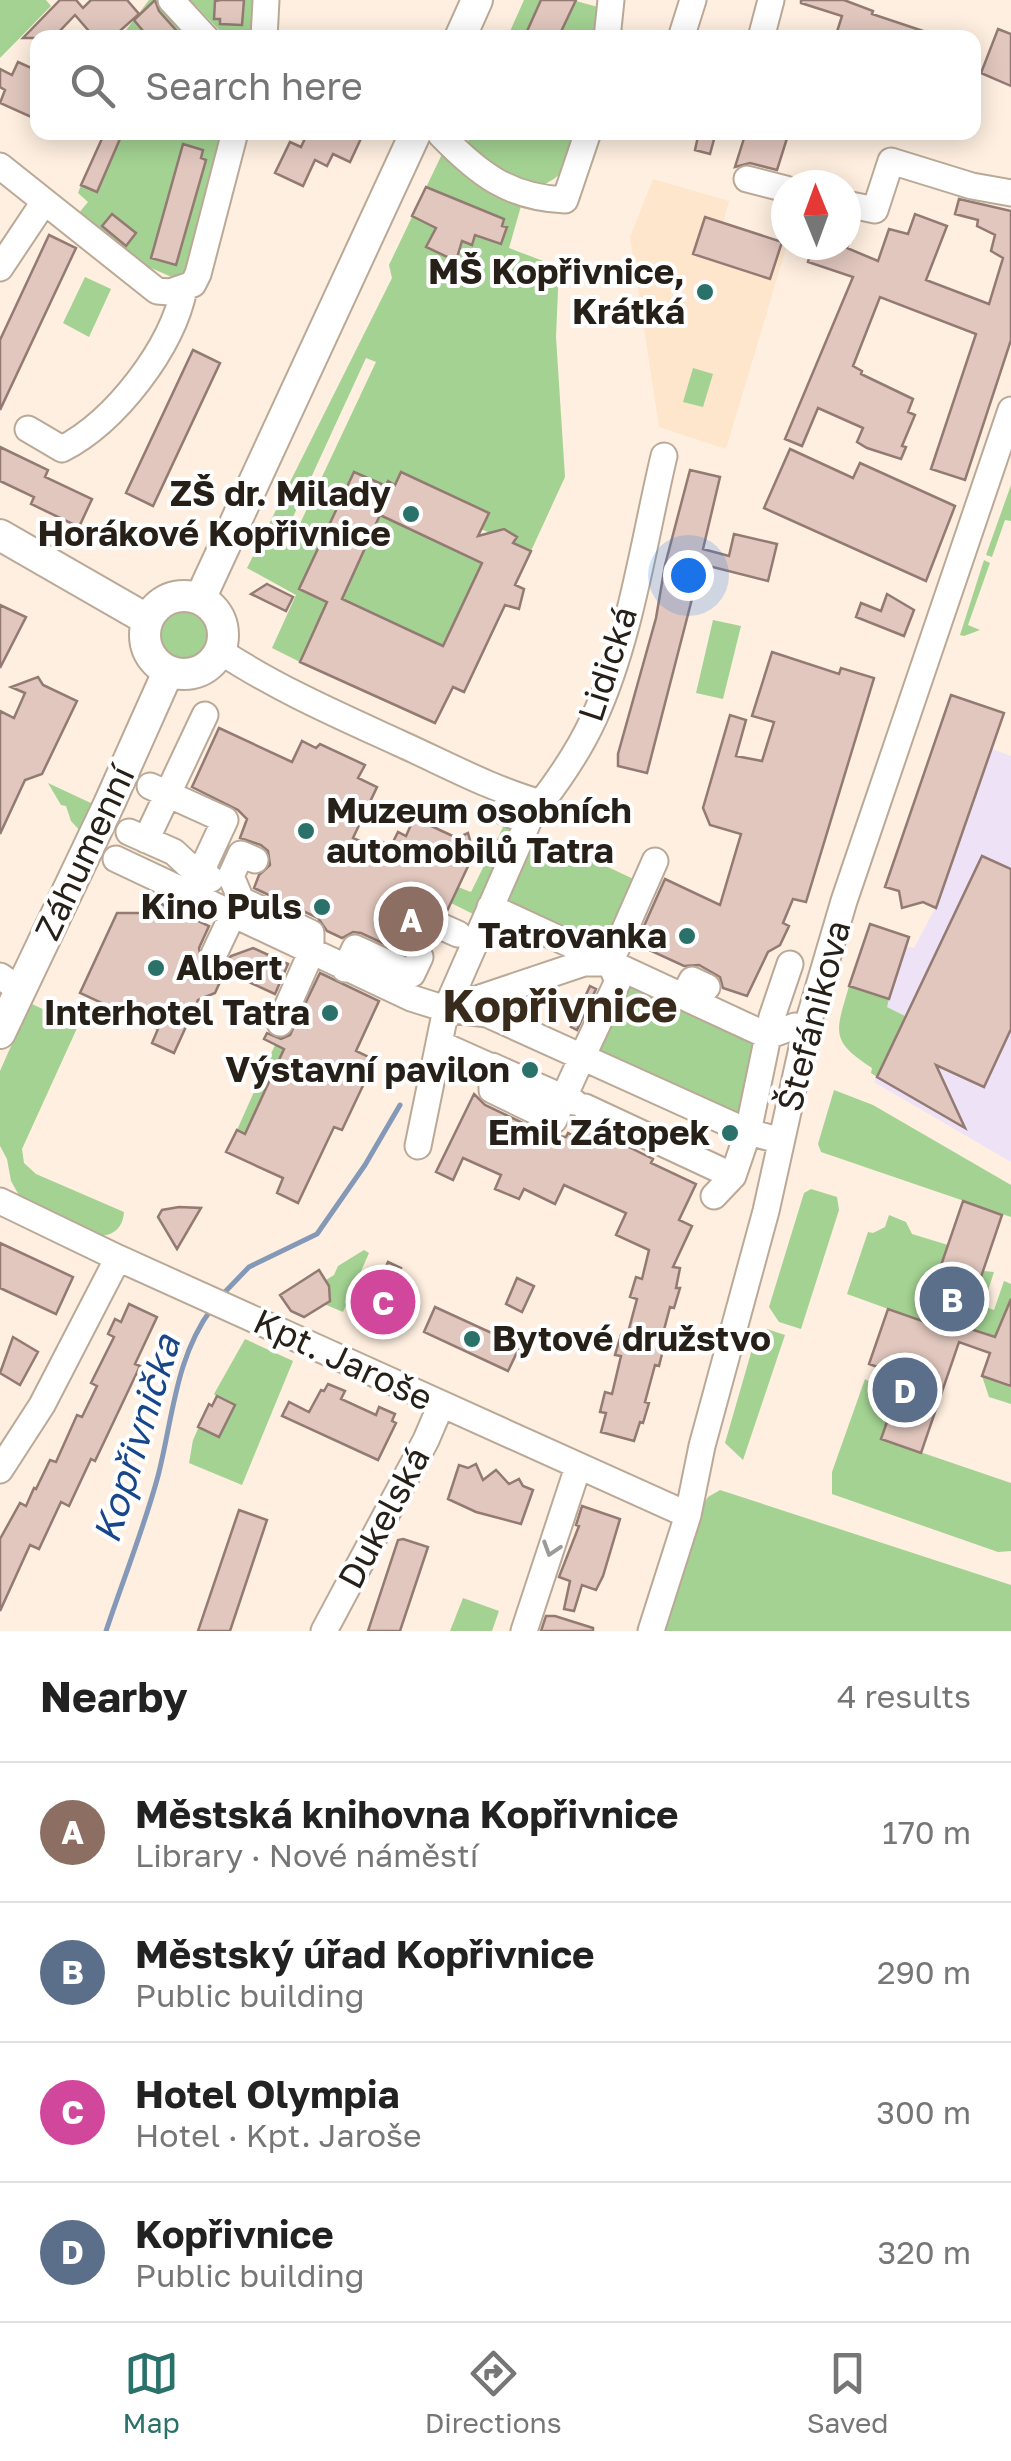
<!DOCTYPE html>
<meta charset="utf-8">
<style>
body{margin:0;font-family:"Golos Text",sans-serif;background:#f6f6f6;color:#222}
.compass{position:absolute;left:771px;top:170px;width:90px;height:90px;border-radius:50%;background:#fff;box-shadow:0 5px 25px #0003;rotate:359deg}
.you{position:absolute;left:688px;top:575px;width:35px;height:35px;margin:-25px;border:8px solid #fff;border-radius:50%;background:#1a73e8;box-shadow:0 0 0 15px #1a73e833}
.badge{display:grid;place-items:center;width:65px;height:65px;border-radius:50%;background:#2a7169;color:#fff;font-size:32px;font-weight:700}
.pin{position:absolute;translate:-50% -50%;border:5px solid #fff;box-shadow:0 2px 10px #0006}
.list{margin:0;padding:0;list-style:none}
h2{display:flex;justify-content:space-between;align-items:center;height:130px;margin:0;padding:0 40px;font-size:42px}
h2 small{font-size:32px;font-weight:400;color:#767676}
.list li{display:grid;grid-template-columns:65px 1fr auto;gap:30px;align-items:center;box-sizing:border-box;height:140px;padding:0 40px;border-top:2px solid #e0e0e0}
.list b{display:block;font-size:38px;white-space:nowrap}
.list p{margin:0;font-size:32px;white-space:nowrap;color:#767676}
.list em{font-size:32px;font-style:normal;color:#767676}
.icon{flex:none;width:55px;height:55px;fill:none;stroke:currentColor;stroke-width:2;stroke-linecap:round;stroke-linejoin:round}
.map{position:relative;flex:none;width:1011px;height:1631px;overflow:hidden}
.search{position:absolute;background:#fff;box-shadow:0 5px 25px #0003;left:30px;right:30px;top:30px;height:110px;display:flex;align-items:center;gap:25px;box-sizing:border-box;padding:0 35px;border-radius:20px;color:#767676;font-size:38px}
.sheet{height:690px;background:#fff}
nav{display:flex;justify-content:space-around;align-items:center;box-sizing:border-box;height:140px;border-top:2px solid #e0e0e0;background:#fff;font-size:28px;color:#767676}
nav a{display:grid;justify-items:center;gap:5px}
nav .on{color:#2a7169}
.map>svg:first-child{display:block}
.built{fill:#fee6cd}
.industrial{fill:#eee2f7}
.green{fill:#a3d292;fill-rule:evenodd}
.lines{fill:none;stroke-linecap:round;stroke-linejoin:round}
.stream{stroke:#8498b8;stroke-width:5}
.building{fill:#e1c7be;stroke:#937a73;stroke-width:2.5;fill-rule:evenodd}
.minor-casing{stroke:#baa997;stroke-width:29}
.major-casing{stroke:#baa997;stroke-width:34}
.minor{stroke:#fff;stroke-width:25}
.major{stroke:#fff;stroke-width:30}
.oneway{stroke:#9d9b98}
.poi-dot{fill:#2a7169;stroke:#fff;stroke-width:4}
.labels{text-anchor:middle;stroke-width:8;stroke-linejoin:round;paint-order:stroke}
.poi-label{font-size:35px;font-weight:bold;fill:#262019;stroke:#fff;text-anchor:end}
.street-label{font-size:35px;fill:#262019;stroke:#fff}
.water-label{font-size:38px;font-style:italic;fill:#17468b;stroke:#fff}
.district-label{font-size:45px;font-weight:bold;fill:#392b1c;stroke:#fff}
</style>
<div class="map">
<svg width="1011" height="1631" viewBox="0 0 1011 1631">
<rect width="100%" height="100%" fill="#feefe0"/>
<path class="built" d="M653 179 729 201 723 223 787 245 726 449 659 427 630 237Z"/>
<path class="industrial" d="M992 749 1011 756V1162L874 1082 905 1017 886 1007 906 946 914 948 938 903Z"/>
<path class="green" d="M0 0H46L51 6 0 58Z
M149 0H155L190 37 120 38Z
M190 0H254V37H226Z
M524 0H541L524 37 507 38Z
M576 1 605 9 600 37 558 38Z
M123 133H222L189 269 174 278 142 264 78 214 88 202 78 193 81 185 97 192Z
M468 133H581C571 161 565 178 535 188L469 156Z
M443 152 521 206 509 248 559 267 556 337 565 477 531 551 513 544 516 537 504 529 499 537 481 529 488 513 402 472 395 485 388 481 386 486 355 472 300 589 374 624H317L300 662 272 648 296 595 247 568 392 278 389 265ZM366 358 376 362 289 547 281 543Z
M85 277 111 289 89 337 63 323Z
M693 368 713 374 703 407 683 402Z
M1011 485V521L1005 520 992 557 986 555Z
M381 515 468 556 491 544 443 646 342 599Z
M984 560 990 563 968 625 980 630 964 636 960 635Z
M157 635a27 27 0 1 1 54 0a27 27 0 1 1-54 0Z
M713 620 741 626 723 699 696 693Z
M48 783 93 804 82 833 71 821 66 806 61 805Z
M508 817 518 823 473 914 451 903 458 887 471 892Z
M535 833 640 882 609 947 506 900Z
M628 986 760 1047 740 1124 596 1056Z
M849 986 889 999 887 1007 905 1016 877 1077 871 1073 872 1068C829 1040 836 1032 849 986Z
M30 1003 78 1026 22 1149 24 1163 36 1174 124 1212C123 1227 114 1236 99 1236L20 1197 11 1181 7 1159 0 1146V1071Z
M275 1045 284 1048 245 1134 237 1130Z
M834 1090 873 1105 1011 1185V1217L821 1152 818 1144Z
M811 1189 837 1197 839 1210 801 1329 779 1322 769 1307 804 1193Z
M889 1215 906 1222 912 1234 948 1245 919 1327 916 1319 847 1294 868 1232 873 1233 885 1227Z
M364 1250 369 1253 343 1312 324 1304 330 1300 326 1280 334 1275 338 1266Z
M984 1271 994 1272 983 1306 994 1310 1004 1281 1011 1284V1316L1004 1314 995 1337 964 1327Z
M767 1329 785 1335 743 1460 725 1443 757 1332Z
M245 1339 293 1361 242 1485 189 1463 193 1440 209 1404 213 1405 217 1397 214 1394Z
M982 1376 1011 1386V1404L989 1397Z
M865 1379 882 1390 880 1413 889 1417 882 1439 1011 1483V1551L998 1552 832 1494V1472Z
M720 1490 1011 1585V1631H662L699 1510 708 1497Z
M463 1598 499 1611 492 1631H450Z"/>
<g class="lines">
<path class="stream" d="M222 1295 249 1267 317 1234 365 1165 400 1105
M106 1631C123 1580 144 1528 158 1476 173 1418 175 1358 212 1308"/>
</g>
<path class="building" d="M60 0H76L83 8 91 0H127L139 14 112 38H95L75 15 53 38H23Z
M155 0 159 11 183 38H149L134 20Z
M221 0H244L242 25 220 24V19H214L215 1Z
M541 0H576L558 38H524Z
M801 0H844L873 11 872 14 932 34V38H835L842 16 801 3Z
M998 29 1011 34V86L981 73Z
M18 62 38 71V120L0 103 5 90 0 87V69L12 75Z
M105 132H123L97 192 81 185Z
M308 132H364L350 162 333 154 327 166 315 160 303 186 275 173 290 142 301 147Z
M699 132H716L710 154 695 150Z
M746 132H789L777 170 750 163 735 167Z
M183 144 203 150 201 158 206 160 176 265 151 258Z
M426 187 504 219 502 226 507 227 501 244 475 235 472 245 462 241 456 261 426 247 436 228 412 216Z
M959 199 1011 211V340L965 480 931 469 976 334 880 297 853 366 862 371 861 374 913 399 908 412 915 415 902 446 906 447 901 459 867 448 857 442 863 428 818 408 802 446 785 439 853 277 808 262 813 245H848L847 248 878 261 889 229 908 234 915 214 947 226 926 280 989 304 1003 258 991 251 995 235 977 226 978 220 955 214Z
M112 214 136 233 126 246 102 226Z
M705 217 782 242 770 279 693 254Z
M49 235 76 248 0 410V340Z
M193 350 220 363 153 506 126 493Z
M0 447 48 470 45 477 92 499 79 527 31 504 34 497 0 481Z
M790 449 853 478 860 463 955 506 926 581 764 508Z
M690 470 720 477 703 549 729 556 734 534 777 544 768 581 701 564 647 773 618 766V754L656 618 665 565Z
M354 472 386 486 388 481 395 485 401 472 489 513 478 536 504 529 517 537 513 543 531 551 515 585 524 589 519 609 505 605 464 692 453 687 435 723 300 662 327 602 299 589ZM380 515 482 563 443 646 342 599Z
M267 584 293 597 286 611 251 594Z
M887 594 914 610 904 636 856 617 861 603 881 611Z
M0 605 26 617 0 668Z
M772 652 839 674 841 668 874 678 806 902 793 899 783 923 789 926 780 945 768 952 747 996 723 988 720 977 699 965 684 966 636 944 665 879 720 905 741 834 710 825 703 808 730 715 746 720 736 756 762 761 774 722 752 716Z
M38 677 43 685 77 701 42 774 25 780 0 834V711L14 718 25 693 11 687Z
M951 695 1004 713 936 908 923 902 902 908 899 891 885 887Z
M219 728 292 762 302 741 316 748 320 744 365 765 358 778 377 787 353 838 379 850 382 842 391 846 398 832 406 836 414 818 457 838 468 833 471 844 477 847 447 911 431 912 425 920 426 935 433 941 431 945 418 941 404 953 361 933 353 932 342 938 327 931 318 918 254 888 259 875 270 865 268 851 261 845 240 838 247 819 238 810 192 787Z
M982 856 1011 869V1029L984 1087 936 1065 965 1128 877 1077Z
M153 900 209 926 199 948 202 966 214 970 222 968 231 956 253 948 288 964 275 994 225 971 215 993 198 1000 174 1053 152 1043 158 1029 80 993 117 913H140Z
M870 924 909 937 889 999 849 986Z
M320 973 379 1001 356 1051 371 1058 365 1072 368 1075 342 1130 334 1127 298 1203 277 1193 283 1178 226 1152 237 1130 245 1134 284 1049 264 1039 267 1033 281 1039 290 1035Z
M590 986 596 989 577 1030 571 1027Z
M474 1094 485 1105 548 1135 566 1137 568 1133 583 1141 590 1128 653 1159 651 1163 696 1184 679 1220 692 1226 673 1267 680 1268 676 1288H680L674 1308 670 1307 660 1345 664 1346 659 1366 655 1365 645 1402 649 1403 643 1423 640 1422 634 1441 601 1432 606 1413 600 1412 605 1392 612 1394 621 1356 615 1355 621 1335 627 1336 637 1299 630 1297 636 1277 642 1279 649 1250 616 1235 626 1213 564 1185 555 1204 524 1189 519 1199 495 1189 501 1175 463 1158 453 1180 436 1172Z
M963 1201 1002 1215 964 1327 995 1337 1011 1299V1386L982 1376 990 1353 959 1342 921 1453 881 1439 903 1376 869 1364 888 1309 922 1321Z
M179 1207 201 1208 177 1249 158 1217 162 1210Z
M0 1243 73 1277 56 1314 0 1288Z
M388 1262 401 1268 394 1284 403 1289 384 1329 371 1322 372 1319 364 1315Z
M319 1270 329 1286 330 1301 304 1317 291 1311 280 1295Z
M517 1278 534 1286 522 1312 506 1304Z
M129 1304 157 1317 135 1364 140 1366 95 1461 91 1459 69 1506 61 1502 39 1549 30 1545 0 1611V1539L20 1503 26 1506 34 1488 36 1489 50 1460 56 1462 77 1415 82 1417 97 1386 91 1383 114 1337 108 1334 115 1319 121 1322Z
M435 1307 520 1346 508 1371 424 1332Z
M13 1337 38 1352 20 1385 0 1373Z
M328 1384 345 1391 341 1399 376 1415 379 1407 395 1414 392 1421 396 1423 378 1460 282 1416 289 1402 309 1412 321 1390 324 1391Z
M217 1396 235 1405 219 1437 198 1427 209 1404 212 1406Z
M476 1464 483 1480 496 1470 509 1484 519 1479 523 1486 533 1490 521 1524 476 1512 448 1499 459 1465 468 1468Z
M582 1506 620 1519 603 1576 596 1590 582 1585 574 1611 564 1609 570 1581 559 1577 579 1526 576 1525Z
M239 1510 267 1520 230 1631H198Z
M403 1539 428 1547 400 1631H368L398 1540Z
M546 1616H555L593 1628V1631H541Z"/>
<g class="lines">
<g class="minor-casing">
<path id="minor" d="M171 0 206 38
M264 38 266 0
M607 38 611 0
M681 38 693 0
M761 38 771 0
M441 135C478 173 509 198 565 200L588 132
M0 166 157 291 170 292 193 284 198 274 235 132
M747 179 786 189
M846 204 875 210 891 161 972 186 1011 193
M0 268 44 202
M28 429 62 449C116 421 172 348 184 289
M220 651C276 688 338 715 399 743 446 764 491 789 541 803 561 777 580 749 594 718 630 640 644 540 664 456
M150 786 225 820 205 863 204 880 211 879
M129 832 174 852 204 880 200 889
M146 840 205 715
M116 859 411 998 446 1009 487 1014 748 1132 771 1138
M255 860 241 854 231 876 241 900 311 933V953L280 1023
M490 907 768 1036 795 1026
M440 926 458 934
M214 954 233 914
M345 969 355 948 412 974 420 957
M0 976 20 990
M683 997 692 980 707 987
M456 1006 584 963H610L655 861
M440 1044 487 1065
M574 1102 564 1098 492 1066V1090L554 1120C574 1073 596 1027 618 981L610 963
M585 1107 733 1176
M418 1146 446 1009 528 822 503 811
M714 1196 733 1176 748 1132 772 1017 790 964
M0 1201 118 1258 688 1515
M0 1470 42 1405 118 1258
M324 1631 426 1440 441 1405
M524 1631 578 1467
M651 1631 688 1515 702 1446 766 1211 806 1030 844 901 1011 410"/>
</g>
<g class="major-casing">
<path id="major" d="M460 38 477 0
M0 535 148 620
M145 635a39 39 0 1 1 78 0a39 39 0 1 1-78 0Z
M200 599 416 132
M0 1033 109 804 168 672"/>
</g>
<use href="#minor" class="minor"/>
<use href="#major" class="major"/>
</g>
<defs><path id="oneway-chevron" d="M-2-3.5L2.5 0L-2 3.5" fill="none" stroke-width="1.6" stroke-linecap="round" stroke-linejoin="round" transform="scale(2.5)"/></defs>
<use class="oneway" href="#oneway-chevron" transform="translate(551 1549) rotate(108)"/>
<g class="poi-dot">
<circle cx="705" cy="292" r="10"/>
<circle cx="411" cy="514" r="10"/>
<circle cx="306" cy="831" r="10"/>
<circle cx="322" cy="907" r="10"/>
<circle cx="687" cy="936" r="10"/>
<circle cx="156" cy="968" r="10"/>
<circle cx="330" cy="1013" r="10"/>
<circle cx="530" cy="1070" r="10"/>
<circle cx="730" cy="1133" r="10"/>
<circle cx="472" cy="1339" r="10"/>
</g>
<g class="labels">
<g class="poi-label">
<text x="685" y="284">MŠ Kopřivnice,<tspan x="685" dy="40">Krátká</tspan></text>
<text x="391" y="506">ZŠ dr. Milady<tspan x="391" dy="40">Horákové Kopřivnice</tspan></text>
<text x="326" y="823" text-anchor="start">Muzeum osobních<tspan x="326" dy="40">automobilů Tatra</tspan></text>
<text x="302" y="919">Kino Puls</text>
<text x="667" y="948">Tatrovanka</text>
<text x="176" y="980" text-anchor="start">Albert</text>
<text x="310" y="1025">Interhotel Tatra</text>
<text x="510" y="1082">Výstavní pavilon</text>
<text x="710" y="1145">Emil Zátopek</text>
<text x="492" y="1351" text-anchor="start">Bytové družstvo</text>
</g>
<g class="street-label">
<text transform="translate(608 664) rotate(-72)" y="12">Lidická</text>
<text transform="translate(85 853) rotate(-65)" y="12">Záhumenní</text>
<text transform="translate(814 1016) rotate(-75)" y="12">Štefánikova</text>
<text transform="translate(343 1360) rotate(25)" y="12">Kpt. Jaroše</text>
<text transform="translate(384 1518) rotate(-62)" y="12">Dukelská</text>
</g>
<g class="water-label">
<text transform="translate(137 1439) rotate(-73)" y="13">Kopřivnička</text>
</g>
<g class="district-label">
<text x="560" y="1022">Kopřivnice</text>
</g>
</g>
</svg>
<svg class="compass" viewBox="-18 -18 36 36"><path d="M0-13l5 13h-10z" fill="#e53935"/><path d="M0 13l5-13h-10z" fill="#767676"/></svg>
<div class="you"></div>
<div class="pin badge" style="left:411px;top:919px;background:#8d6e63">A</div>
<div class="pin badge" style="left:952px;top:1299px;background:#5c6f8a">B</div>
<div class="pin badge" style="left:383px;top:1302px;background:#d1479c">C</div>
<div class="pin badge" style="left:905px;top:1390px;background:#5c6f8a">D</div>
<div class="search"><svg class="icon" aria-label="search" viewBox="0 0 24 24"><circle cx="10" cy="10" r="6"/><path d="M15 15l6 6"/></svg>Search here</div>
</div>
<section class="sheet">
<h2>Nearby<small>4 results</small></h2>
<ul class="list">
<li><span class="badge" style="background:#8d6e63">A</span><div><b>Městská knihovna Kopřivnice</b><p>Library · Nové náměstí</p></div><em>170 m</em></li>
<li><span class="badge" style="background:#5c6f8a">B</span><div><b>Městský úřad Kopřivnice</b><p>Public building</p></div><em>290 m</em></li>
<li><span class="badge" style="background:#d1479c">C</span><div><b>Hotel Olympia</b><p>Hotel · Kpt. Jaroše</p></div><em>300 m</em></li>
<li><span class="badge" style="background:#5c6f8a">D</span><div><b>Kopřivnice</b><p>Public building</p></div><em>320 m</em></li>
</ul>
</section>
<nav>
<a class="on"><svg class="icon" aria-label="map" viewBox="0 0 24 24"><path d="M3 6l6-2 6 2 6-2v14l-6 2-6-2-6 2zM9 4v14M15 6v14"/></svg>Map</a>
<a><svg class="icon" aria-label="directions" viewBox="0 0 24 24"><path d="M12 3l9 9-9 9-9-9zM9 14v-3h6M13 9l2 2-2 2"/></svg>Directions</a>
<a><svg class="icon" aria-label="saved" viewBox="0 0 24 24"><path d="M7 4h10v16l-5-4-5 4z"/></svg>Saved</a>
</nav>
